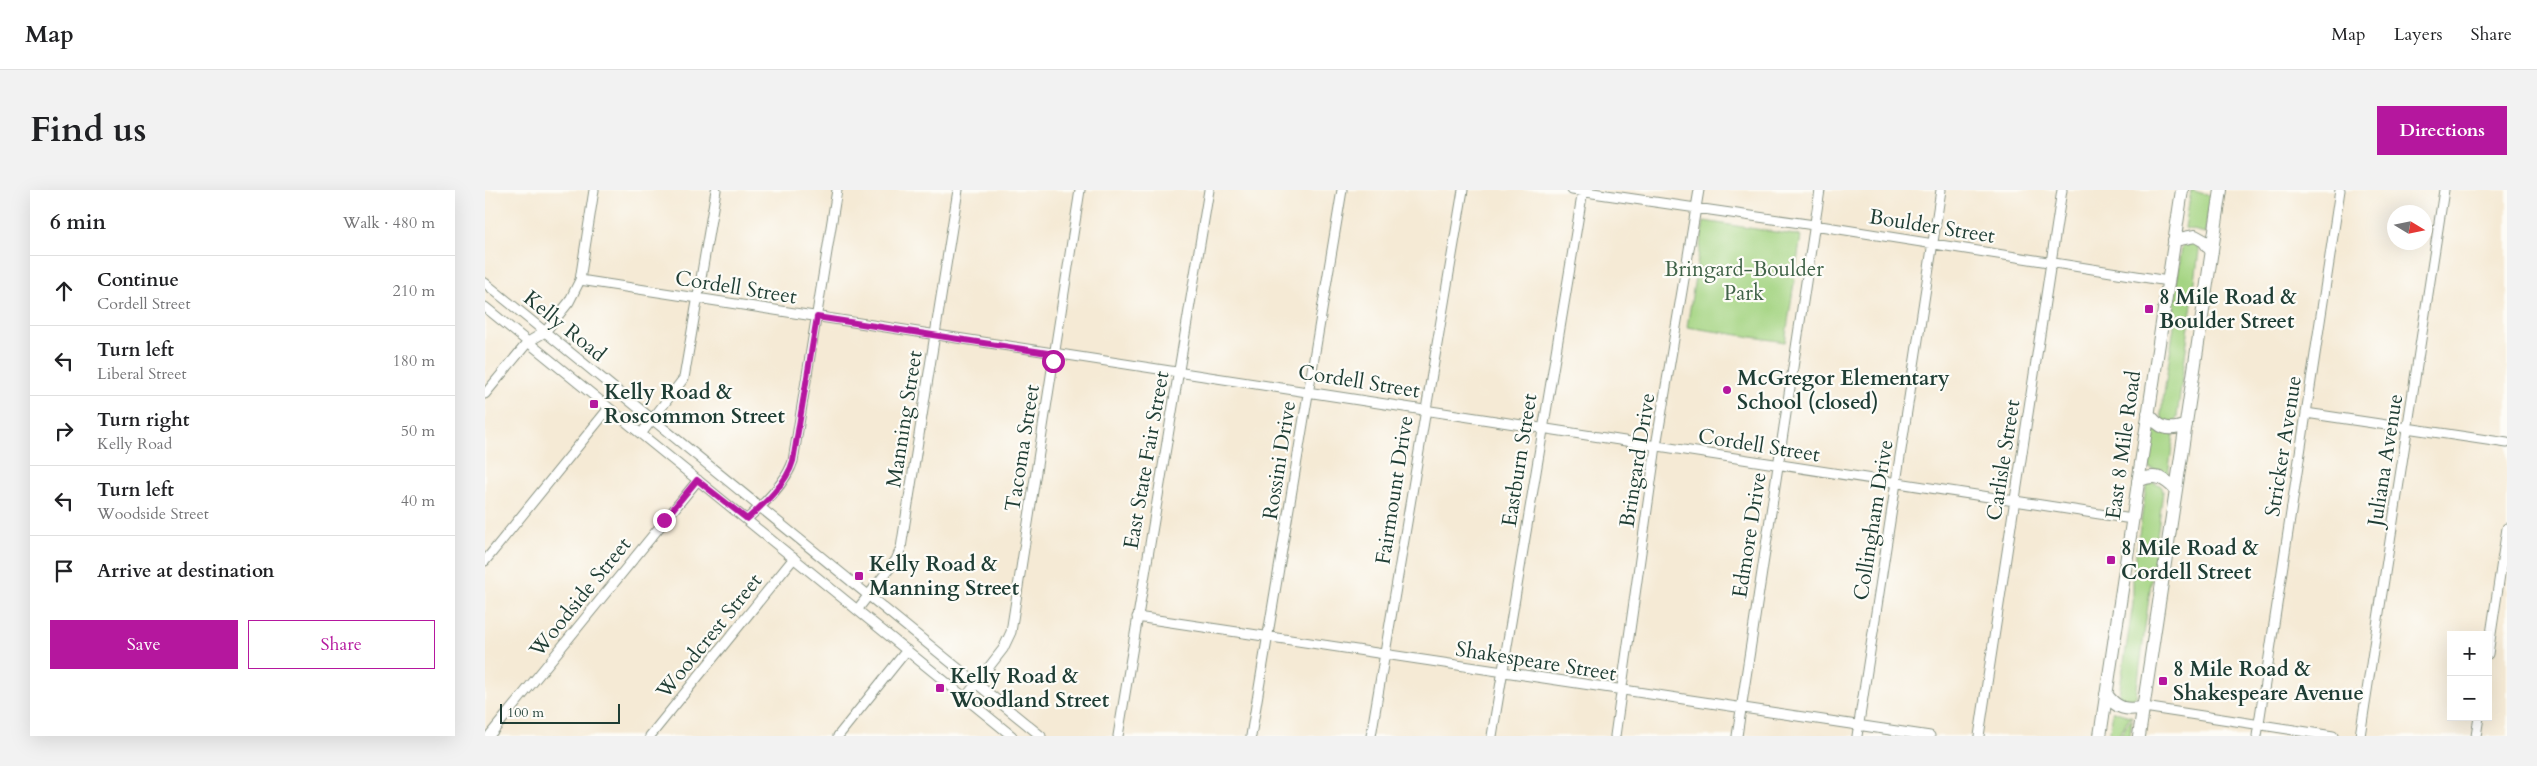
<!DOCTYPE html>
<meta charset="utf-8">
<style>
body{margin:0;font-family:Cardo,serif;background:#f2f2f2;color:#202124}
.controls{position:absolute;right:15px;bottom:15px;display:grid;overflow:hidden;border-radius:0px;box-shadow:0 5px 20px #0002}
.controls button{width:45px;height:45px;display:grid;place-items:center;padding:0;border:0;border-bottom:1px solid #e0e0e0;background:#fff;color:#202124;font:25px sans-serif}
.compass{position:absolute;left:1902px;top:15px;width:45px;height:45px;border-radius:50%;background:#fff;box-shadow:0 5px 20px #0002;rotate:100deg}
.scale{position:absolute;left:15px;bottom:12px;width:120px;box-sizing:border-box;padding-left:5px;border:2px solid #1f3d34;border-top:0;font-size:14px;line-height:18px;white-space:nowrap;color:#1f3d34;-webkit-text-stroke:4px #fdfcf7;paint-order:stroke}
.stop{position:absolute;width:15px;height:15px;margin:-11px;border:4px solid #b5179e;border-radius:50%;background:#fff}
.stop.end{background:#b5179e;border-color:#fff;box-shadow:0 1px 5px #0008}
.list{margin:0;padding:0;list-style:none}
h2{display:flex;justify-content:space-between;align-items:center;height:65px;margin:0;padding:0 20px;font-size:21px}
h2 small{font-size:16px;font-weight:400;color:#757577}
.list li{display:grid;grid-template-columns:32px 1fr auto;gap:15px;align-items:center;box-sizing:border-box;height:70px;padding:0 20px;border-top:1px solid #e0e0e0}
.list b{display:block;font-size:19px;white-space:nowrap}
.list p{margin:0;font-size:16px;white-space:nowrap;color:#757577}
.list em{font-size:16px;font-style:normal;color:#757577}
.actions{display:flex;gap:10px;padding:15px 20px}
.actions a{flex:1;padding:11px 0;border:1px solid #b5179e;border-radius:0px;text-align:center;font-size:18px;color:#b5179e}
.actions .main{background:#b5179e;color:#fff}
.icon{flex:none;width:28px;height:28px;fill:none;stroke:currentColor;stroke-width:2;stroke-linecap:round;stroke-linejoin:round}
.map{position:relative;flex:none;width:2022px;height:546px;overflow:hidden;border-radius:0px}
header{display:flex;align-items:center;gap:30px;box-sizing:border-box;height:70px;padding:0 25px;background:#fff;border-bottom:1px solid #e0e0e0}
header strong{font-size:24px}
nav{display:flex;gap:28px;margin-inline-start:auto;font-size:18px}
.intro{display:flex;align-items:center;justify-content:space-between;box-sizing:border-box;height:120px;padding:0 30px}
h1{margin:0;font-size:35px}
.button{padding:12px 22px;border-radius:0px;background:#b5179e;color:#fff;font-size:18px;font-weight:700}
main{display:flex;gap:30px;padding:0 30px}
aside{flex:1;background:#fff;border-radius:0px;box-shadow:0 5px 20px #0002}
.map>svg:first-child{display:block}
.green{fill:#a4d482;stroke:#62885b}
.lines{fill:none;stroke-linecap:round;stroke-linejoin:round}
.minor-casing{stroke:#8a9484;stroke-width:11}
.highway-casing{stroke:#8a9484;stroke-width:14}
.minor{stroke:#fff;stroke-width:9}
.highway{stroke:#fff;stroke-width:12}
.route{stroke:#b5179e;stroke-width:6}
.poi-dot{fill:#b5179e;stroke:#fdfcf7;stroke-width:2}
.labels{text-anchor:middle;stroke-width:4.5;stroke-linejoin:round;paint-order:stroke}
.street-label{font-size:21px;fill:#1f3d34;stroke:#fdfcf7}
.park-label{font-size:21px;fill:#406348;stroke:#fdfcf7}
.poi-label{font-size:21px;font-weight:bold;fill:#1f3d34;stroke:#fdfcf7;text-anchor:start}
</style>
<header>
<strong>Map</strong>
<nav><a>Map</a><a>Layers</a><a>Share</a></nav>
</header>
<div class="intro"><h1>Find us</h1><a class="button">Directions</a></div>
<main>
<aside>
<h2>6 min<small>Walk · 480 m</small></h2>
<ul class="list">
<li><svg class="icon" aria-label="ahead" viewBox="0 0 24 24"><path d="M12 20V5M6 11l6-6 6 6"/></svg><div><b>Continue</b><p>Cordell Street</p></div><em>210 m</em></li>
<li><svg class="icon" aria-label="left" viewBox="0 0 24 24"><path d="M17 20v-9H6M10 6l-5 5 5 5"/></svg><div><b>Turn left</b><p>Liberal Street</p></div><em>180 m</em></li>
<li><svg class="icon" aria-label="right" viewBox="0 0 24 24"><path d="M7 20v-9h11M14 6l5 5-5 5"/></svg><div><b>Turn right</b><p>Kelly Road</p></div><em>50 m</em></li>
<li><svg class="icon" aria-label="left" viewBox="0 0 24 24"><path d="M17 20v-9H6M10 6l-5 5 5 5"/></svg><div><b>Turn left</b><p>Woodside Street</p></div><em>40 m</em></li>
<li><svg class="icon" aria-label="arrive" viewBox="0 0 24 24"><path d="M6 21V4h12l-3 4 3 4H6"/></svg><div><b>Arrive at destination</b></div></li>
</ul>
<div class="actions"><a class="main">Save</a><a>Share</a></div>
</aside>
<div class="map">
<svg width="2022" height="546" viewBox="0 0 2022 546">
<rect width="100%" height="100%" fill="#fdfcf7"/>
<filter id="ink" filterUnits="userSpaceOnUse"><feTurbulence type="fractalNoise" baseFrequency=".02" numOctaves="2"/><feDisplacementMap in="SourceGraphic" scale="10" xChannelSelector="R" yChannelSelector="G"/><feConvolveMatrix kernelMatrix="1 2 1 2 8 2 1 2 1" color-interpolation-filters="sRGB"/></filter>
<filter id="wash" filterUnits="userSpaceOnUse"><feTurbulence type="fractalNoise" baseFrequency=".0096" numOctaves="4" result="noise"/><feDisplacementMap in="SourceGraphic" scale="20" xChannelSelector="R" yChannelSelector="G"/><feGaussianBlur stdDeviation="1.12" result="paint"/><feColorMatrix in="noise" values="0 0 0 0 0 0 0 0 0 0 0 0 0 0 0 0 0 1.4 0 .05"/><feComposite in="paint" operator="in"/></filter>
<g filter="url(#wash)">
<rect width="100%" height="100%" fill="#f5ead5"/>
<path class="green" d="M1706 0 1726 6 1720 43 1700 38Z
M1219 31 1316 46 1300 152 1202 137Z
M1707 51 1712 54 1714 61 1692 227 1689 232 1683 233 1678 230 1676 224 1689 136 1690 104 1697 57 1699 54Z
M1670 241 1689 245 1683 284 1664 278Z
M1666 292 1676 295 1678 301 1651 506 1645 513 1636 511 1634 504 1648 414V384L1661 298Z
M1628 521 1648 527 1644 528 1633 546H1624Z
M1647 529 1645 546H1635L1645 530Z"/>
</g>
<g filter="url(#ink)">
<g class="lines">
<g class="minor-casing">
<path id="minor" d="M1087 0 1329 35 1683 91
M95 90 1647 329
M0 93 556 546
M0 117 527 546
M0 204 43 152 60 142 84 112 95 90 109 0
M1821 223 2022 253
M156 244 199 188 231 0
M262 329C279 314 301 293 308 271L352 0
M0 371 124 218
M372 420 411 370 416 358 473 0
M652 427 1445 546
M2003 464 2022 338
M480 508 518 459 526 442 595 0
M1659 517 1848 546
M4 546 213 290
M165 546 309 368
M353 546 422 460
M633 546 724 0
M766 546 857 0
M886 546 978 0
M1007 546 1098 0
M1130 546 1171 256 1214 0
M1252 546 1335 0
M1372 546 1456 0
M1494 546 1577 0
M1772 546 1855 0
M1875 546 1959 0
M1991 546 1994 527"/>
</g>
<g class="highway-casing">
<path id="highway" d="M1689 50 1710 46 1719 51 1727 62
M1663 223C1674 238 1683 242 1701 235
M1653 291C1669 283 1679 287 1691 300
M1621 504C1632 519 1641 521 1659 517
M1615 546 1697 0
M1654 546 1736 0"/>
</g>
<use href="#minor" class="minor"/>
<use href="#highway" class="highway"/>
</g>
</g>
<g class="lines" filter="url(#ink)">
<path class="route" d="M179 330 212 290 262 329C279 314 302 293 308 271L332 127 569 164 568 171"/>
</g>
<g class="poi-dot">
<rect x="1659" y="114" width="10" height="10" rx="2.5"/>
<circle cx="1242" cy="200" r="5"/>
<rect x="104" y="209" width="10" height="10" rx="2.5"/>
<rect x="1621" y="365" width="10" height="10" rx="2.5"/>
<rect x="369" y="381" width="10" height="10" rx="2.5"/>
<rect x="1673" y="486" width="10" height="10" rx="2.5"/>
<rect x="450" y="493" width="10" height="10" rx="2.5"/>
</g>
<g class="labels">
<g class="street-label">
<text transform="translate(1447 36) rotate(9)" y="7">Boulder Street</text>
<text transform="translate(251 97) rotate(9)" y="7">Cordell Street</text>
<text transform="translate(80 136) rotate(39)" y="7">Kelly Road</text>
<text transform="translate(874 191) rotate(9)" y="7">Cordell Street</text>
<text transform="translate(419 229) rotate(-81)" y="7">Manning Street</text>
<text transform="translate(1274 255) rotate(9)" y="7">Cordell Street</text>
<text transform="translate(1638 255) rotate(-82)" y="7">East 8 Mile Road</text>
<text transform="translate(1798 256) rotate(-81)" y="7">Stricker Avenue</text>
<text transform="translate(537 258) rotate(-81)" y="7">Tacoma Street</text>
<text transform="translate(661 270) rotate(-80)" y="7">East State Fair Street</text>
<text transform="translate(794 270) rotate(-81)" y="7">Rossini Drive</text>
<text transform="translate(1034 270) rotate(-81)" y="7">Eastburn Street</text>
<text transform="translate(1152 270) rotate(-81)" y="7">Bringard Drive</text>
<text transform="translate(1518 270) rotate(-81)" y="7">Carlisle Street</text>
<text transform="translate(1900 270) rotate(-81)" y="7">Juliana Avenue</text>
<text transform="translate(909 300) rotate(-81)" y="7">Fairmount Drive</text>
<text transform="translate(1388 330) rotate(-81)" y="7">Collingham Drive</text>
<text transform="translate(1264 345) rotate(-81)" y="7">Edmore Drive</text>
<text transform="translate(95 407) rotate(-51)" y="7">Woodside Street</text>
<text transform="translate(224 446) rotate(-51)" y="7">Woodcrest Street</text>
<text transform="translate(1051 471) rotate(9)" y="7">Shakespeare Street</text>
</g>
<g class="park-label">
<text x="1259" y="86">Bringard-Boulder<tspan x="1259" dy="24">Park</tspan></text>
</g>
<g class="poi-label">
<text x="1674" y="114">8 Mile Road &amp;<tspan x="1674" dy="24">Boulder Street</tspan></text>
<text x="1252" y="195">McGregor Elementary<tspan x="1252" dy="24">School (closed)</tspan></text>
<text x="119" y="209">Kelly Road &amp;<tspan x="119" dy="24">Roscommon Street</tspan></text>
<text x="1636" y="365">8 Mile Road &amp;<tspan x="1636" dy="24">Cordell Street</tspan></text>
<text x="384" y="381">Kelly Road &amp;<tspan x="384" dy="24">Manning Street</tspan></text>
<text x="1688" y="486">8 Mile Road &amp;<tspan x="1688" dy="24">Shakespeare Avenue</tspan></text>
<text x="465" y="493">Kelly Road &amp;<tspan x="465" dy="24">Woodland Street</tspan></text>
</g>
</g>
</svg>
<div class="controls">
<button>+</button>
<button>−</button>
</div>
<svg class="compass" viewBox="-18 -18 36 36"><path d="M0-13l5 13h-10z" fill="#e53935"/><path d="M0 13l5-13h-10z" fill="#757577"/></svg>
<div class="scale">100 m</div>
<div class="stop" style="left:568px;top:171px"></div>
<div class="stop end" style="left:179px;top:330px"></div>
</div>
</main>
